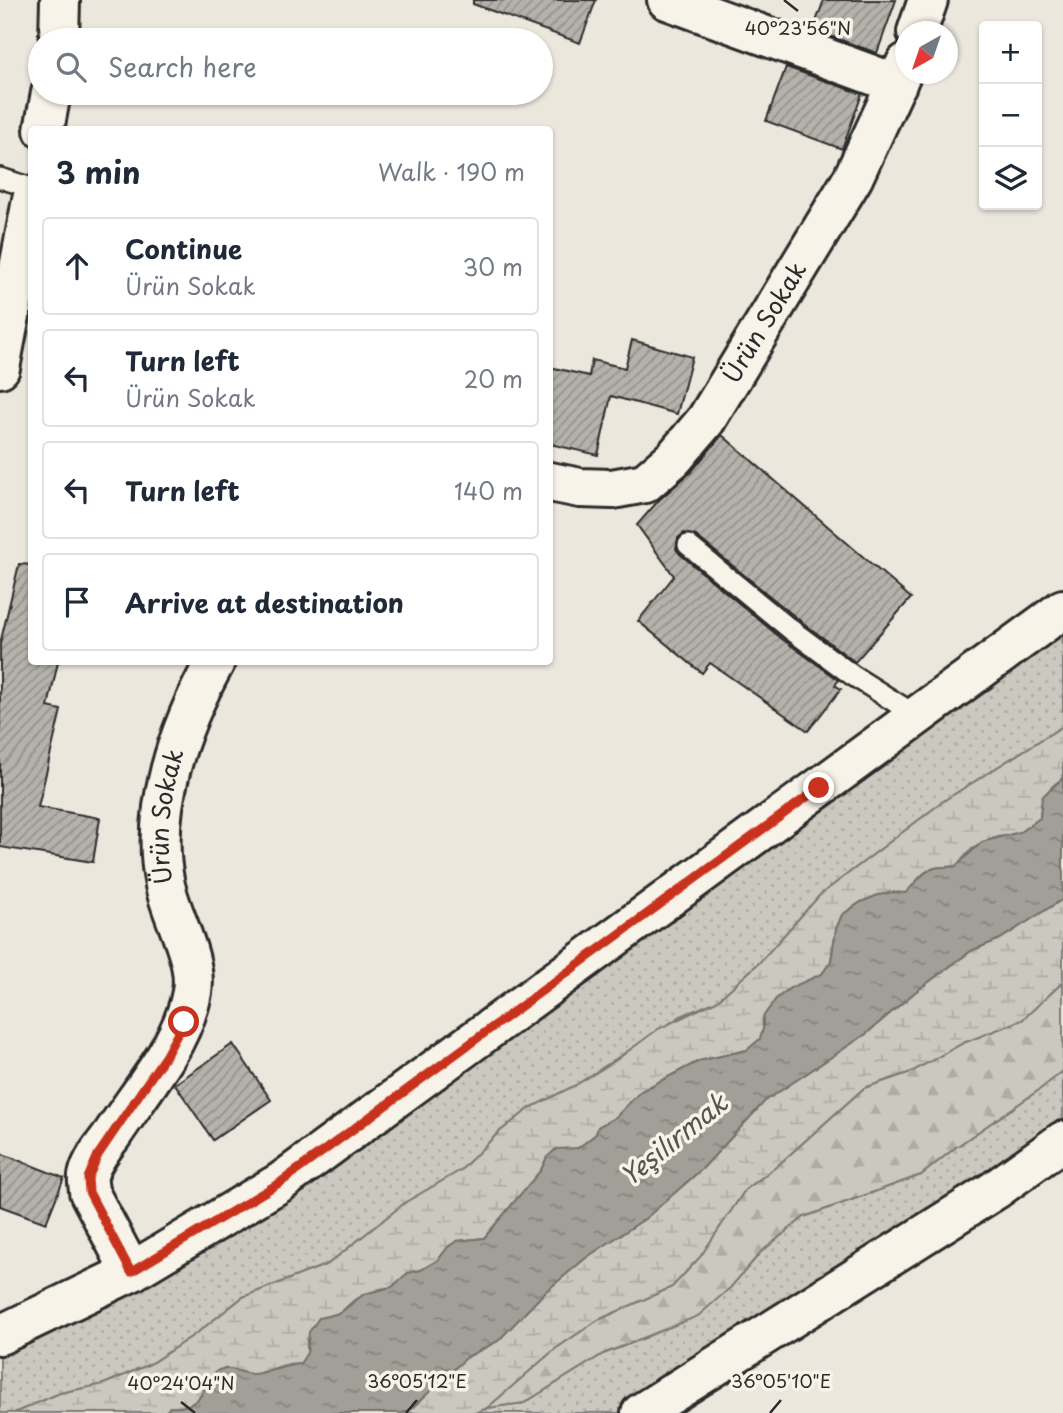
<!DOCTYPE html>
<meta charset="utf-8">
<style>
body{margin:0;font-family:"Playpen Sans",sans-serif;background:#f6f6f7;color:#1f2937}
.controls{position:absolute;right:21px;top:21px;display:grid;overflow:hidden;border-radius:7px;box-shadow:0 2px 5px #0004}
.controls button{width:63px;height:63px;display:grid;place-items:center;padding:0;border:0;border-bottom:2px solid #e0e1e3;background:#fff;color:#1f2937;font:35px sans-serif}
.compass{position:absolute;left:895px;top:21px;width:63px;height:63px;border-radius:50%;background:#fff;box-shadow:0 2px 5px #0004;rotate:220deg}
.stop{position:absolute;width:21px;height:21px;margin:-16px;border:5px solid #c8321e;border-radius:50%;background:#fff}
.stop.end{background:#c8321e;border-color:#fff;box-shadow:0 2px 7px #0008}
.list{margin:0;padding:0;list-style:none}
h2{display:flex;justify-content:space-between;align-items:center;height:91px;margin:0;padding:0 28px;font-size:30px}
h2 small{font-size:23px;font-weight:400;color:#747a83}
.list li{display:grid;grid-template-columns:46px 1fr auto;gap:21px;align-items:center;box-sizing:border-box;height:98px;margin:0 14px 14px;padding:0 14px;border:2px solid #e0e1e3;border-radius:7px}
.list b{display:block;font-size:26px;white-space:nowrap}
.list p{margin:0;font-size:23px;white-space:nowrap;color:#747a83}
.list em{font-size:23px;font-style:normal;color:#747a83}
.icon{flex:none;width:38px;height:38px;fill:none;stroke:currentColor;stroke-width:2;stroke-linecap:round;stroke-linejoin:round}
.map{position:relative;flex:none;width:1063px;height:1413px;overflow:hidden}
.search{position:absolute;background:#fff;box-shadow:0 2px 5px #0004;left:28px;top:28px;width:525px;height:77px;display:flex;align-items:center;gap:18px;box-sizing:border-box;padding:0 24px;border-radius:38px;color:#747a83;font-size:26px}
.panel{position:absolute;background:#fff;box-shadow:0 2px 5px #0004;left:28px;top:126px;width:525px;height:539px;border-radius:7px}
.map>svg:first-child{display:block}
.grass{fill:url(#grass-dots);stroke:#7b7a75;stroke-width:2}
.forest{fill:url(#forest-firs);stroke:#7b7a75;stroke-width:2}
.wetland{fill:url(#wetland-marsh);stroke:#7b7a75;stroke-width:2}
.water{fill:url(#water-ripples);stroke:#72716c;stroke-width:2}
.building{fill:url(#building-hatch);stroke:#2b2b2b;stroke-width:2}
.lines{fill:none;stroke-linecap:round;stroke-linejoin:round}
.lane-casing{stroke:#2b2b2b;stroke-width:24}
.street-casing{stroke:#2b2b2b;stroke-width:44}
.lane{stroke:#f7f3e8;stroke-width:19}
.street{stroke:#f7f3e8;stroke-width:38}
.route{stroke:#c8321e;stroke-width:9}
.ticks{fill:none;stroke:#2b2b2b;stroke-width:2.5}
.labels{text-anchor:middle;stroke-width:7;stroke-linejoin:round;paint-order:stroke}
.street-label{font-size:24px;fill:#2b2b2b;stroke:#f7f3e8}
.water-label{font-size:26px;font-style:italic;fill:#555451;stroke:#f7f3e8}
.ticks-label{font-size:18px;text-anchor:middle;fill:#2b2b2b;stroke:#f7f3e8;stroke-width:7;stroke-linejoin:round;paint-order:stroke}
</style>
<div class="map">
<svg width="1063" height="1413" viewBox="0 0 1063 1413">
<defs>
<pattern id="grass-dots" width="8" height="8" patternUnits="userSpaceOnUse" patternTransform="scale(1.75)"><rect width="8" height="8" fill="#cbc8bf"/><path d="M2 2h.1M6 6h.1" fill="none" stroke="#aeaca4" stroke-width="1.8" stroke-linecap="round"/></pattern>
<pattern id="forest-firs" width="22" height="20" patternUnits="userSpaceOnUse" patternTransform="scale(1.75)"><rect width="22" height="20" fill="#cbc8bf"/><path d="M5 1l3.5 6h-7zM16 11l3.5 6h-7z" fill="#aeaca4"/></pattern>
<pattern id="wetland-marsh" width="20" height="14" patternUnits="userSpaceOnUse" patternTransform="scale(1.75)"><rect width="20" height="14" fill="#cbc8bf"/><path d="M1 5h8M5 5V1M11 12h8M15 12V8" fill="none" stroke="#aeaca4"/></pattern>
<pattern id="water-ripples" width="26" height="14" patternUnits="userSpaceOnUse" patternTransform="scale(1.75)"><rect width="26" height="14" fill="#a29f98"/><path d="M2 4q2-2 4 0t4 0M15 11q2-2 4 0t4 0" fill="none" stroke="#84827c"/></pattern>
<pattern id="building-hatch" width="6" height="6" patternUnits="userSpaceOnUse" patternTransform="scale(1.75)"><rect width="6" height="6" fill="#b5b2ab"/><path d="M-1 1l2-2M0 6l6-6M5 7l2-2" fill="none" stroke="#93918b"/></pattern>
</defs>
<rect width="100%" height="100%" fill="#ebe7dd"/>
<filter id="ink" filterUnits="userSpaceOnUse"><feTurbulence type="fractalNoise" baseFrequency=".0143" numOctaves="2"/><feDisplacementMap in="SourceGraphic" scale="14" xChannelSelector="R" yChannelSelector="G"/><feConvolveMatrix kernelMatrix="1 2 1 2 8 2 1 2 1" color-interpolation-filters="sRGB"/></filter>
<g filter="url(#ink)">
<path class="grass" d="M1063 609V726L945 800 820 895 760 962 717 1001 681 1016 576 1085 530 1108 498 1133 461 1170 406 1202 328 1264 243 1297 197 1333 150 1364 104 1384 60 1393 14 1413H0V1335L131 1272Z
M1063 1071V1141L641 1413H476L487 1408 524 1403 603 1354 645 1338 730 1288 761 1252 804 1217 921 1175 956 1147 1039 1090Z"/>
<path class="forest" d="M1063 982V1071L1039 1090 956 1147 921 1175 804 1217 761 1252 730 1288 698 1316 603 1354 524 1403 487 1408 555 1349 598 1320 672 1287 700 1257 745 1190 777 1166 864 1088 911 1072 963 1043 1022 1020Z"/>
<path class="wetland" d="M1063 726V778C1047 789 1040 798 1040 818L1020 832 1007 836 994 837 972 849 956 866C948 868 939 866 932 869 920 873 914 886 905 894L893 892 861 902 842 915 836 929 831 961 822 974 790 988 776 999 763 1017V1029L760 1039 747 1050 699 1061 641 1091 616 1117 598 1127 596 1134 586 1142 578 1148 547 1157 541 1170 484 1238 457 1241 448 1247 438 1260 421 1270 408 1273 392 1287 380 1289 354 1300 340 1313 335 1314 307 1340V1353L300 1364 284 1365 254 1375 234 1370 212 1376C202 1396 196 1409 170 1407L165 1413H14L60 1393 104 1384 150 1364 197 1333 243 1297 328 1264 406 1202 461 1170 498 1133 530 1108 576 1085 615 1061 658 1029 717 1001 760 962 820 895 945 800Z
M1063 899V982L1022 1020 963 1043 911 1072 864 1088 777 1166 745 1190 700 1257 672 1287 598 1320 555 1349 487 1408 476 1413H403L412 1408 467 1357 498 1341 545 1292 587 1257 646 1218 703 1168 765 1101 866 1034 915 992 971 951 1000 939Z"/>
<path class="water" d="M1063 778V899L1000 939 971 951 915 992 866 1034 765 1101 703 1168 646 1218 587 1257 545 1292 498 1341 467 1357 412 1408 403 1413H165L170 1407C210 1410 201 1378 219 1370 229 1366 241 1373 251 1374 261 1375 287 1365 300 1364L307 1353 309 1332 319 1318 340 1313 364 1294 392 1287 408 1273 421 1270 438 1260 448 1247 457 1241 484 1238 541 1170 547 1157 556 1149 578 1148 586 1142 596 1134 598 1127 616 1117 641 1091 699 1061 747 1050 760 1039 763 1029V1017L776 999 790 988 822 974 831 961 836 929 842 915 861 902 878 895 893 892 905 893C915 886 920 873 932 869 939 866 948 868 956 866L982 842 1020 832 1040 818 1042 797Z"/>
<path class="building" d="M473 0H596L580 43 473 4Z
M824 0H896L877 53 813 30Z
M786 67 862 94 842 149 766 121Z
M632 340 692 357 677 414 611 396 598 455 550 444V367L589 376 592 360 625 368Z
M722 435 911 598 855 662 798 619 696 536 684 533 678 538 676 549 680 554 782 639 839 680 835 685 841 689 808 731 710 663 702 673 638 621 674 576 637 525 659 500 691 472Z
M19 564 32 565V662H58L48 707 61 710 38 807 100 818 93 862 0 847V644Z
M233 1044 271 1100 213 1140 175 1084Z
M0 1153 64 1178 46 1223 0 1206Z"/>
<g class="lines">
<g class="lane-casing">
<path id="lane" d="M0 178 32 188
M688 545 790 629 852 675 917 716"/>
</g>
<g class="street-casing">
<g id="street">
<path d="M667 0 897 84"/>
<path d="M917 32 928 0"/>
<path d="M59 40 60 0"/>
<path d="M44 130 51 93"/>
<path d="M0 368 32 200"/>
<path id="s1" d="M550 482 580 488 612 489 645 483 674 458 706 420 853 178 906 63"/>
<path id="s2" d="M131 1272 89 1192C89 1187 87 1181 88 1176 91 1161 103 1147 112 1135 130 1108 149 1083 166 1056 178 1036 188 1015 192 992 198 959 172 918 165 885 149 810 179 727 215 662"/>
<path d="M0 1335 131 1272 281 1182 1063 609"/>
<path d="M641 1413 995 1190 1063 1141"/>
</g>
</g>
<use href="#lane" class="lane"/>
<use href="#street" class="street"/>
</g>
</g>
<g class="lines" filter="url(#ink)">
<path class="route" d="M184 1022 166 1055 98 1155 88 1178 89 1192 131 1272 281 1182 819 788"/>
</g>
<path class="ticks" d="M784 0 798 11M181 1402 195 1413M406 1413 417 1400M770 1413 781 1400"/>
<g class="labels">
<g class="street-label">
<text dy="8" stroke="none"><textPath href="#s1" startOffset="298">Ürün Sokak</textPath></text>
<text dy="8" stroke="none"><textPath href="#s2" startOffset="500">Ürün Sokak</textPath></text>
</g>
<g class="water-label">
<text transform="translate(674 1140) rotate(-39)" y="9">Yeşilırmak</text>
</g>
</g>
<g class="ticks-label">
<text x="798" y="35">40°23'56"N</text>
<text x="417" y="1388">36°05'12"E</text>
<text x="781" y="1388">36°05'10"E</text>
<text x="181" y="1390">40°24'04"N</text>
</g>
</svg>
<div class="controls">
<button>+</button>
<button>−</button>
<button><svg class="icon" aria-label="layers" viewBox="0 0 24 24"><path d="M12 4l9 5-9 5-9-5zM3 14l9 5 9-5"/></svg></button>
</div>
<svg class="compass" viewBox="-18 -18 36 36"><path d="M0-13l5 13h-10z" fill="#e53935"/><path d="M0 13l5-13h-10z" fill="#747a83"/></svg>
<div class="stop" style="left:184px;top:1022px"></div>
<div class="stop end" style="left:819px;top:788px"></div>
<div class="search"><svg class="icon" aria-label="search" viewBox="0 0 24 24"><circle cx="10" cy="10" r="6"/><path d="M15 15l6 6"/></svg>Search here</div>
<section class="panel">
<h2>3 min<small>Walk · 190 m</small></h2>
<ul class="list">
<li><svg class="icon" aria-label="ahead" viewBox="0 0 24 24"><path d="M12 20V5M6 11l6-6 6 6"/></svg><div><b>Continue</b><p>Ürün Sokak</p></div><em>30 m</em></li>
<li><svg class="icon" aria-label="left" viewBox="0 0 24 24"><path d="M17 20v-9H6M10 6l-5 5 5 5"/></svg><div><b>Turn left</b><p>Ürün Sokak</p></div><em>20 m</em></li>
<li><svg class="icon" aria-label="left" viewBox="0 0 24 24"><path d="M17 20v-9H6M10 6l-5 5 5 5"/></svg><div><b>Turn left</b></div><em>140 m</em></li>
<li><svg class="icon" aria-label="arrive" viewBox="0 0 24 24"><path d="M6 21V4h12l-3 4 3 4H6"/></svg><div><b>Arrive at destination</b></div></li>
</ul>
</section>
</div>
